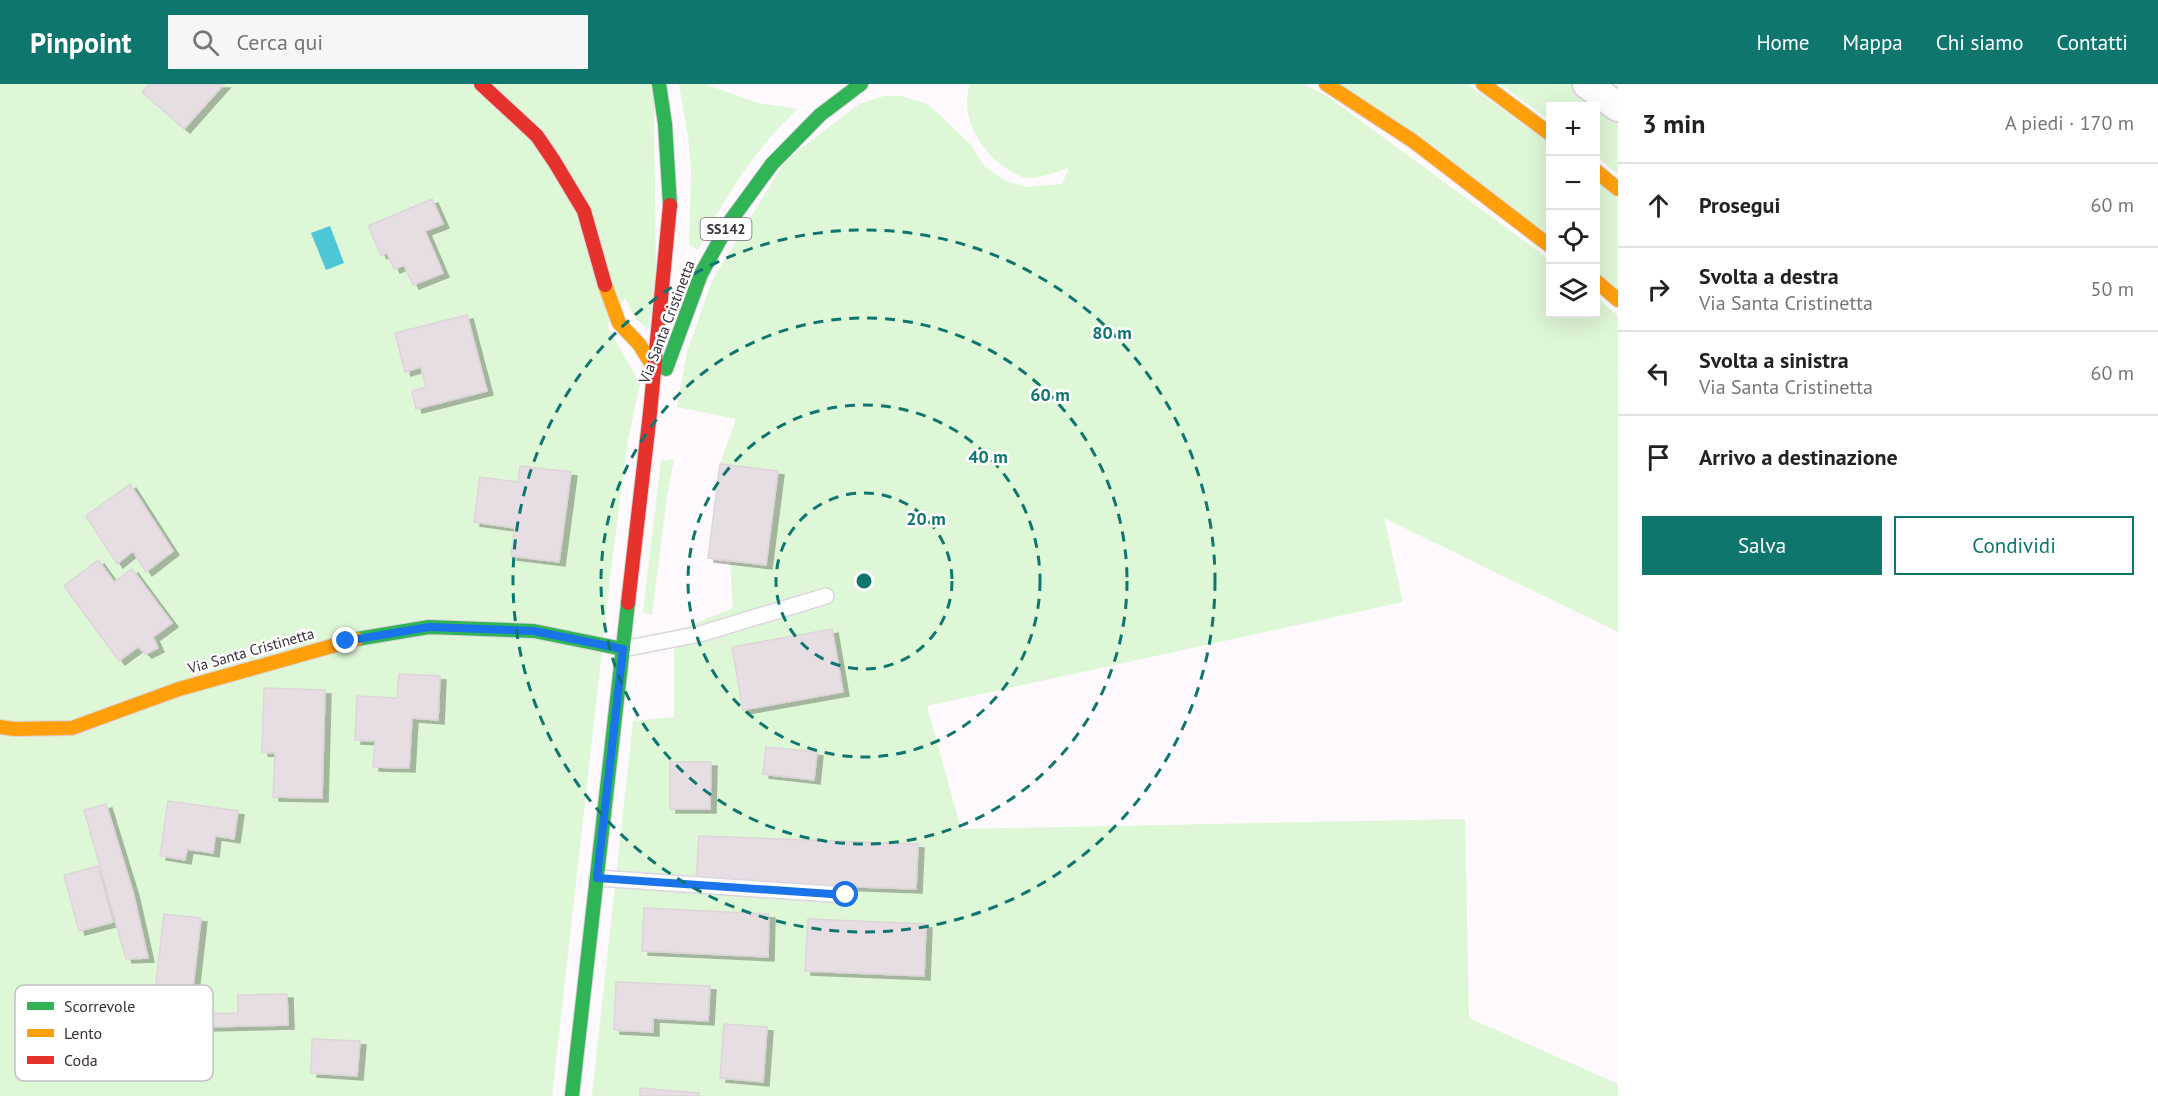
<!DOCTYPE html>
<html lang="it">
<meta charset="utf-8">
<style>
body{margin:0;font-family:"PT Sans",sans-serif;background:#f6f6f6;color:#222}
.controls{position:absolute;right:18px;top:18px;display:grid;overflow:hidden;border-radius:0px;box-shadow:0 6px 24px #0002}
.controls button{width:54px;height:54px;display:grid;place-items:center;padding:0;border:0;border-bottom:2px solid #e0e0e0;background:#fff;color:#222;font:30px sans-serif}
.stop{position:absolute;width:18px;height:18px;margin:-14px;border:4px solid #1a73e8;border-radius:50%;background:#fff}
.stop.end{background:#1a73e8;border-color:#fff;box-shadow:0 2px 6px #0008}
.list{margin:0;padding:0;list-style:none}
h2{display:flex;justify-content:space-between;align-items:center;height:78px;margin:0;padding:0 24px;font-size:26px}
h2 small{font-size:20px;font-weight:400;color:#767676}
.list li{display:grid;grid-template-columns:39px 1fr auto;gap:18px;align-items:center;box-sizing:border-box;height:84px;padding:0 24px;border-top:2px solid #e0e0e0}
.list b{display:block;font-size:22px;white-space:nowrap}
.list p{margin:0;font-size:20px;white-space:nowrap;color:#767676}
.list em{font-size:20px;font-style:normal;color:#767676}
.actions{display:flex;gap:12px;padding:18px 24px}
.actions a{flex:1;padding:14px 0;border:2px solid #0f766e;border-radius:0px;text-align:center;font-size:21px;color:#0f766e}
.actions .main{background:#0f766e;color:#fff}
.icon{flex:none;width:33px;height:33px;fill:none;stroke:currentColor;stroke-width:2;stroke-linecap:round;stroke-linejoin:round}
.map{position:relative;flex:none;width:1618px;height:1012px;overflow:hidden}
header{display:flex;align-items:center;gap:36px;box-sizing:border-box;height:84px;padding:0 30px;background:#0f766e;color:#fff}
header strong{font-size:28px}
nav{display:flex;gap:33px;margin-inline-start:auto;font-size:21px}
.search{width:420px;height:54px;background:#f6f6f6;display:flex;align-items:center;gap:15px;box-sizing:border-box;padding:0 21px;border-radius:0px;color:#767676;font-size:22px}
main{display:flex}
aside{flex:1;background:#fff}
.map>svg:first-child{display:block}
.green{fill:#def7d6}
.water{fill:#4dc6d6}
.building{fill:#e7dee4;stroke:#ddd5d9;stroke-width:1.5;filter:url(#shadow)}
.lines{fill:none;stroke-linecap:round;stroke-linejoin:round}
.lane-casing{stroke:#dcd5dc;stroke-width:18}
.street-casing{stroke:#dcd5dc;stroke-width:32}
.fast-casing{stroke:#dcd5dc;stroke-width:16}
.slow-casing{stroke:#dcd5dc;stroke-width:16}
.jam-casing{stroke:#dcd5dc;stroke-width:16}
.lane{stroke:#fffeff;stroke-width:15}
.street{stroke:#fffeff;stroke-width:28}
.fast{stroke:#30b455;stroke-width:14}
.slow{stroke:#ff9f0a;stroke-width:14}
.jam{stroke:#e5322d;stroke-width:14}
.route{stroke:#1a73e8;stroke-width:8}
.ring{fill:none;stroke:#0f766e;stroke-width:3;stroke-dasharray:10 8}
.labels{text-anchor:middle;stroke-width:5;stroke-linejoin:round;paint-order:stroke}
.shield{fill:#fff;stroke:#746d74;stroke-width:1.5}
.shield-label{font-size:14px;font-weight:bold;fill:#392f39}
.street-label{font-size:15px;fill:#392f39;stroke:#fff}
.key{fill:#fff;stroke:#c4c1c4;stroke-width:1.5}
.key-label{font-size:16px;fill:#392f39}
.centre{fill:#0f766e;stroke:#fff;stroke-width:3}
.ring-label{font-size:18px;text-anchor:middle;font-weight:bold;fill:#0f766e;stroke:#fff;stroke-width:5;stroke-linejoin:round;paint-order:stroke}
</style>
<header>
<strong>Pinpoint</strong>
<div class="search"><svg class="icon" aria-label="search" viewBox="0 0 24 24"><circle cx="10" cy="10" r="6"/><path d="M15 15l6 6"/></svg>Cerca qui</div>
<nav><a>Home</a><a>Mappa</a><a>Chi siamo</a><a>Contatti</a></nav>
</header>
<main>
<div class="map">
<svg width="1618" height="1012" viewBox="0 0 1618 1012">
<defs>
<filter id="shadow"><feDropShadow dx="6" dy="4" stdDeviation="0" flood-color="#0004"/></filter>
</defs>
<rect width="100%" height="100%" fill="#fdf9fc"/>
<path class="green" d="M0 0H651L654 20 656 200 648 245 636 235 625 214 607 242 640 300 628 356 612 478 552 1012H0Z
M679 0H704L758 19 798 25C755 64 724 114 698 166L689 161 691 87 688 52Z
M970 0H1303L1327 12 1550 176V230H1596V212L1618 232V289L1605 279 1618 290V548L1384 434 1403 518 927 622 961 745 1465 735 1469 934 1618 1000V1012H592L633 637 674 633V548L733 524 730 477 708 474 720 380 736 335 677 323 687 268 712 197 785 77 859 20 884 12H901L928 20 971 61 984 82 1004 96 1026 103 1062 100 1069 84C1059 87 1037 95 1028 94 1017 93 1007 85 999 79 977 60 960 30 970 0Z
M1340 0H1467L1550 60V152Z
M1501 0H1573L1618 35V91L1596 71V22H1550V37Z
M1596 97 1618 115V207L1596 189Z
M674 375 667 412 652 531 643 528 661 377Z"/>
<path class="water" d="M330 142 344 179 326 186 311 149Z"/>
<path class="building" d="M149 0H224L184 45 142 8Z
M432 115 443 140 425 147 443 189 413 201 404 181 394 185 387 169 381 171 368 142Z
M467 231 487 307 416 325 412 307 426 303 421 283 405 288 395 249Z
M720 380 778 387 766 481 708 474Z
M520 382 571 388 559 478 511 472 515 444 474 438 480 393 518 398Z
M130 400 173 467 146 488 133 467 117 480 86 432Z
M98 476 114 498 132 485 172 539 153 553 158 564 146 570 138 563 119 577 64 502Z
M832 545 843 608 743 626 732 563Z
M399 590 440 592 438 636 412 634 409 684 373 683 375 657 355 656 357 612 397 614Z
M264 604 325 606 322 714 273 713 275 669 262 668Z
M766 663 817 668 814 696 763 690Z
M670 678H711L710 725H670Z
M168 717 238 727 234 755 215 752 213 769 187 765 185 776 160 772Z
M106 720 133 808 148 874 126 875 84 726Z
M699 752 918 760 916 805 696 797Z
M98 782 113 838 79 847 64 791Z
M644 824 769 830 768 873 642 867Z
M164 830 201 834 191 920 154 916Z
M808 835 926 840 924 892 805 887Z
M616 898 710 902 708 937 653 934V948L614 946Z
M287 910 288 941 206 943 205 930 238 929V911Z
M724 940 767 943 763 998 720 994Z
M312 955 360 957 357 992 311 989Z
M640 1004 699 1009V1012H640Z"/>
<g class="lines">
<g class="lane-casing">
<path id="lane" d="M623 565 700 550 826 512
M597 794 846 811"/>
</g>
<g class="street-casing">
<path id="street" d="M1587 0 1618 23"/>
</g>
<g class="fast-casing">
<path id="fast" d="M659 0 665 40 670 121
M666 285 701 190 731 136 772 80 820 31 861 0
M357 555 429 543 534 547 623 565
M572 1012 628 519"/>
</g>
<g class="slow-casing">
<path id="slow" d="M1326 0 1413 57 1550 162
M1483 0 1550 50
M1596 87 1618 105
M1596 197 1618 216
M605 201 619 239 639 260 654 284
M0 643 14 645 72 644 179 605 357 555"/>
</g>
<g class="jam-casing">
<path id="jam" d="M481 0 537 52 554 77 584 127 605 201
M628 519 650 329 670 121"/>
</g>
<use href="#lane" class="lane"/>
<use href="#street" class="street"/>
<use href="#fast" class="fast"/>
<use href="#slow" class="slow"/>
<use href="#jam" class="jam"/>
</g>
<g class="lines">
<path class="route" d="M346 557 429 543 534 547 623 565 597 794 846 811"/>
</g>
<g class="ring">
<circle cx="864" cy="497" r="88"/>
<circle cx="864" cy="497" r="176"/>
<circle cx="864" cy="497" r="263"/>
<circle cx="864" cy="497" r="351"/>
</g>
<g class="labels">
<rect class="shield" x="700.5" y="134" width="51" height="22" rx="4.5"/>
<g class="shield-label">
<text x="726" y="150">SS142</text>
</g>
<g class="street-label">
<text transform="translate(667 238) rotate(-69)" y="5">Via Santa Cristinetta</text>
<text transform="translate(251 567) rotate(-16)" y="5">Via Santa Cristinetta</text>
</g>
</g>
<rect x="15" y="901" width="198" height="96" rx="9" class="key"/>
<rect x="27" y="918" width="27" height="8" fill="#30b455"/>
<rect x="27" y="945" width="27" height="8" fill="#ff9f0a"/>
<rect x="27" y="972" width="27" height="8" fill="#e5322d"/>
<g class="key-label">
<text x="64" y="928">Scorrevole</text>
<text x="64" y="955">Lento</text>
<text x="64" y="982">Coda</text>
</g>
<circle cx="864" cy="497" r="9" class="centre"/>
<g class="ring-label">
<text x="1112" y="255">80 m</text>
<text x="1050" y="317">60 m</text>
<text x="988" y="379">40 m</text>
<text x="926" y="441">20 m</text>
</g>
</svg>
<div class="controls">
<button>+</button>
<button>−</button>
<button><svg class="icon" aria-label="locate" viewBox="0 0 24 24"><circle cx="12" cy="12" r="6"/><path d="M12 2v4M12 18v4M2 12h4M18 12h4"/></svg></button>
<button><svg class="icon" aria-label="layers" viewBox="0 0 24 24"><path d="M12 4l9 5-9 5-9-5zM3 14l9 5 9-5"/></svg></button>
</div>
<div class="stop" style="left:846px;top:811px"></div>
<div class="stop end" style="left:346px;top:557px"></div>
</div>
<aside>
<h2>3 min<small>A piedi · 170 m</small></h2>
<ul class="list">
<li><svg class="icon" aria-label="ahead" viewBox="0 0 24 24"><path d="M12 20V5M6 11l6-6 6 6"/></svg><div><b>Prosegui</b></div><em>60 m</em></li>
<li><svg class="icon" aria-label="right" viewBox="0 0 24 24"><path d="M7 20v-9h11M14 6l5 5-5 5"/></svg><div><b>Svolta a destra</b><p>Via Santa Cristinetta</p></div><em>50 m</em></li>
<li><svg class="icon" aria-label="left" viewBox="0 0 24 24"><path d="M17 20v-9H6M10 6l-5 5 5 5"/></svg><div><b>Svolta a sinistra</b><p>Via Santa Cristinetta</p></div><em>60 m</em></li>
<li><svg class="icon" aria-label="arrive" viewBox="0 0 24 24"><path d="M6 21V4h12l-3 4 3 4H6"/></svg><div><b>Arrivo a destinazione</b></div></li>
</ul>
<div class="actions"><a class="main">Salva</a><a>Condividi</a></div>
</aside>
</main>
